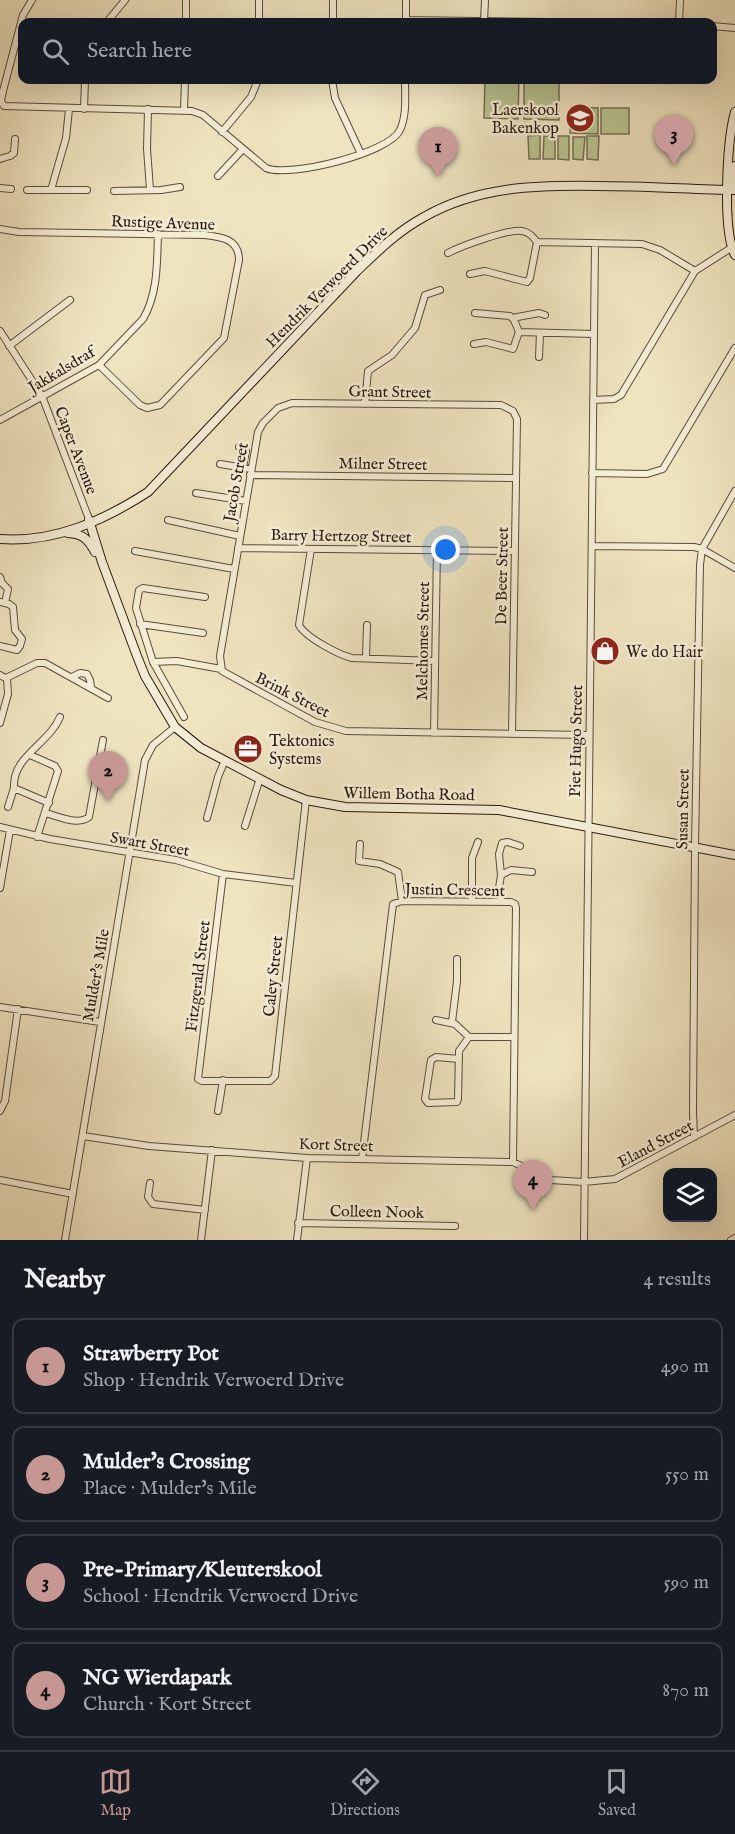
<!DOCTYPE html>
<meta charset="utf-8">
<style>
body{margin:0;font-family:"IM FELL English",serif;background:#242831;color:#f1f3f6}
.controls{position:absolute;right:18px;bottom:18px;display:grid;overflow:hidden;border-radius:12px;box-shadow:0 6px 24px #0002}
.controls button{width:54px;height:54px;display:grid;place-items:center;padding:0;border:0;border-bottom:2px solid #363941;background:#171b24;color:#f1f3f6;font:30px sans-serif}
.you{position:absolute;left:446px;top:550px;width:21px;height:21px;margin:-15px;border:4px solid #fff;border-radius:50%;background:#1a73e8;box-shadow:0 0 0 9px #1a73e833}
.badge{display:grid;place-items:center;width:39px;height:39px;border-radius:50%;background:#c59692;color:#111;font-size:20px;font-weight:700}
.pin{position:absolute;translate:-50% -50px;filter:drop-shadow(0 2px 3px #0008)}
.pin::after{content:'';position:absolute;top:32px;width:21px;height:18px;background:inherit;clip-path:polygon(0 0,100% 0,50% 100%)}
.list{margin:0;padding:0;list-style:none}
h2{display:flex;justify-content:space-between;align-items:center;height:78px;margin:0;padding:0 24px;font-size:26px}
h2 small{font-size:20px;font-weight:400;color:#9ea1a6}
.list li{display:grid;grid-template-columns:39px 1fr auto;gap:18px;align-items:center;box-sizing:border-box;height:96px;margin:0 12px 12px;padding:0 12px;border:2px solid #363941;border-radius:12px}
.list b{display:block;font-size:22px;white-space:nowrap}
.list p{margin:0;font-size:20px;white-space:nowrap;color:#9ea1a6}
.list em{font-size:20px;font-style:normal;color:#9ea1a6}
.icon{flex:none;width:33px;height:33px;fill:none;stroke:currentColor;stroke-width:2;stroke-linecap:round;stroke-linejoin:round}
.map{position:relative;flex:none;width:735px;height:1240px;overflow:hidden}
.search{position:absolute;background:#171b24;box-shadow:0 6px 24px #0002;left:18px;right:18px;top:18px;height:66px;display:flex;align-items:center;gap:15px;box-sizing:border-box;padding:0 21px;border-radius:12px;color:#9ea1a6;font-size:22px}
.sheet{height:510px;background:#171b24}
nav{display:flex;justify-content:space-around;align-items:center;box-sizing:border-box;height:84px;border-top:2px solid #363941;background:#171b24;font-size:16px;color:#9ea1a6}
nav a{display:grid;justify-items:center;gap:3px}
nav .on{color:#c59692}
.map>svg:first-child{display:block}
.green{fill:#bac491;stroke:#726e50;stroke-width:1.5}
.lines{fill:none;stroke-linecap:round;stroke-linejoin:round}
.street-casing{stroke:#5b4c3a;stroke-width:8}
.secondary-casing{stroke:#2a190e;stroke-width:10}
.street{stroke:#f5edd6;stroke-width:6}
.secondary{stroke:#f5edd6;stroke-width:8}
.labels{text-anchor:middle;stroke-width:5;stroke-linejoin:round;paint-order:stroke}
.poi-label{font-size:16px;fill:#2a190e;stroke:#f5edd6;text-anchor:start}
.street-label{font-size:16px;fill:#2a190e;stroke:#f5edd6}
</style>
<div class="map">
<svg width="735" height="1240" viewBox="0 0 735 1240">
<rect width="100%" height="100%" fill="#efe4c0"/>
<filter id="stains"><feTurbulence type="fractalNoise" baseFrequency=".00333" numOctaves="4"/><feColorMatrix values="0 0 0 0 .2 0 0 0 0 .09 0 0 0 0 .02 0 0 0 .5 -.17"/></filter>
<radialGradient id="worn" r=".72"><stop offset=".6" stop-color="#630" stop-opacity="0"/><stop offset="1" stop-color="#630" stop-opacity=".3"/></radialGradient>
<path class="green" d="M485 80H519L518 119 484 118Z
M524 80H559V120L524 119Z
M571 107 598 108V134L570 133Z
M601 108H629V134H601Z
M540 135V159H529L528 136Z
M544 136H555V159H543Z
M558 136H569V160L558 159Z
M587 136H599L598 160 587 159Z
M573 137H585L583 160 573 159Z"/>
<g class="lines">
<g class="street-casing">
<path id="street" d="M32 0 23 15 3 91 1 101 4 106 192 111 203 115 266 168C289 178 390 153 400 130 407 115 405 96 405 80
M406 20 550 22
M484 21 485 0
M107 22 125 0
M186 22V0
M259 22V0
M333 22V0
M406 22V0
M679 22 680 0
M712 26 735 28
M332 80 335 98 361 154
M84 109 85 80
M148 109 147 149 150 189
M184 110 185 80
M222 132 251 97 258 80
M0 159 10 156 14 153 15 139
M218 176 243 149
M0 188 11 189
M27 190H87
M51 190 66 138 69 109
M114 191 161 190 180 187
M0 229 19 232 205 235C222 237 239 239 239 260L224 338 160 405 147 408 140 405 99 365
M448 253C461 246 508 229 522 231 529 232 533 237 537 242
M470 274 485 271 527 282 530 278 537 242 642 244 660 250 695 271
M512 318 539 313 545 315
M0 331 42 396 89 519
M519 332 594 334
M474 344 486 342 513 349 519 332 514 320 510 316 475 313
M9 346 70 300
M539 357 540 333
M593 400 614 399 621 395 695 271 731 248
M365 404 368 371 392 355 415 328 425 295 440 290
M0 420 99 365 143 319C158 294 157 262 158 234
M239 447 246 451 243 467
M220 464 251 469
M592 473 647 474 663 469 735 348
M250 475 516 478
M196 493 246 501
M168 520 240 536
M592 546 694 547 702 549 735 568
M238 548 515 551
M311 549 299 625C305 637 339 655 352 658L435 661
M135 551 234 569
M0 577 2 583 8 589 5 603
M0 602 9 604 13 607 15 630 22 639 20 646 17 650 0 646
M140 624 203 633
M366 658 367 625
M153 662 177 661 221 669
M0 675 7 679 8 694 0 723
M72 677 80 673 87 674 90 680 91 687
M6 678 37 663H45L108 698
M184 717 153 662 136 608 139 590 143 588 205 597
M434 733 437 550
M512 733 517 419 513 411 501 405 292 403 278 408 263 423 258 432 220 656 222 671 315 722 346 731 588 735
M30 755 55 766 58 771 37 837
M49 803 14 788C12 756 49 744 60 717
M8 807 14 788
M45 813C58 816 78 826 89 817L103 740
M207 818 218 777 225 760
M245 826 260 778
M0 827 50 839 176 860 223 874 296 883
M360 844 359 861 380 864 398 872 402 901
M223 874 198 1079 202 1081H270L275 1076 306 800
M501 875 499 854 502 843 508 842 520 846
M0 888 10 830
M472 902V858L478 842
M501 902 499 888 501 875 511 870 532 872
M0 1007 100 1022
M436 1020 455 1024 469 1037
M452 1022 457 981V959
M469 1037H514
M459 1059 436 1057 431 1060 425 1099 428 1103 457 1102 458 1099 459 1051 469 1037
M0 1111 5 1101 18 1009
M218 1111 223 1080
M83 1136 149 1146 307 1158 513 1162 550 1180 584 1182 615 1179 735 1115
M694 1137 693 1112 695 847 700 565 702 549 735 491
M362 1159 393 904 402 901 511 902 515 904 516 908 513 1162
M0 1180 73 1194
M150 1183 148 1197 153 1204 205 1210
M298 1223 455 1226
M65 1240 145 760 153 745 175 727
M201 1240 212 1150
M297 1240 307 1158
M584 1240 595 243
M731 1240 735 1238"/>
</g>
<g class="secondary-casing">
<path id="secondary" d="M735 112C727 140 722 230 735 255
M734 188 735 166
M89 520 102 562 137 656 145 676 175 727 201 748 281 790 306 800 345 807 499 810 735 855
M68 533C83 534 88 539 95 552
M0 539C54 543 103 521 148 492L357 271C378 251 398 231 424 217 478 186 538 185 598 186 643 186 689 189 735 190"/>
</g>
<use href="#street" class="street"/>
<use href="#secondary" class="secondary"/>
</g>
<defs>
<g id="school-disc" transform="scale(1.5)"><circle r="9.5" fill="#8f2418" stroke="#f5edd6"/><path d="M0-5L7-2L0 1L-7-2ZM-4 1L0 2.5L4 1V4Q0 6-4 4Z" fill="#fff"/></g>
<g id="shop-disc" transform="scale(1.5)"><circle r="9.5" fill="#8f2418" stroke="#f5edd6"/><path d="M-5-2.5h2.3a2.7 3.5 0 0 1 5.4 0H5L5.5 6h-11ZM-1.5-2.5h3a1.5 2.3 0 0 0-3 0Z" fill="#fff"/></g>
<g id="office-disc" transform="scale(1.5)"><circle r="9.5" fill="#8f2418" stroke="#f5edd6"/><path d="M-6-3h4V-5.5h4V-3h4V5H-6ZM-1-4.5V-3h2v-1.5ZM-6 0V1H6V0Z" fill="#fff"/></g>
</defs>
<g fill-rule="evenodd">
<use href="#school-disc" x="580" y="118"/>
<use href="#shop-disc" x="605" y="651"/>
<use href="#office-disc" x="248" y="749"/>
</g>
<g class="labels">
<g class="poi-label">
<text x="559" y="115" text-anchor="end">Laerskool<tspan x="559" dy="18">Bakenkop</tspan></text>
<text x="626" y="657">We do Hair</text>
<text x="269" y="746">Tektonics<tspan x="269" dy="18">Systems</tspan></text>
</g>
<g class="street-label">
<text transform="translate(163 222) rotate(2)" y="6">Rustige Avenue</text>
<text transform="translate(326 286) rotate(-45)" y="6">Hendrik Verwoerd Drive</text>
<text transform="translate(61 369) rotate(-31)" y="6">Jakkalsdraf</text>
<text transform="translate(390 391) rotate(1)" y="6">Grant Street</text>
<text transform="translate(77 450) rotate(69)" y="6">Caper Avenue</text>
<text transform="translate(383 463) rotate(1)" y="6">Milner Street</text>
<text transform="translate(235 482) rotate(-80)" y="6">Jacob Street</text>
<text transform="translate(341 535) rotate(1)" y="6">Barry Hertzog Street</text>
<text transform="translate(501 576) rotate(-89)" y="6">De Beer Street</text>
<text transform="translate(422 641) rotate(-89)" y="6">Melchomes Street</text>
<text transform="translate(293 694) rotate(27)" y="6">Brink Street</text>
<text transform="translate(575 741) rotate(-89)" y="6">Piet Hugo Street</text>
<text transform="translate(409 793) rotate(1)" y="6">Willem Botha Road</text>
<text transform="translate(682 809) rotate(-89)" y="6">Susan Street</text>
<text transform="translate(150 843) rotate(10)" y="6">Swart Street</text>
<text transform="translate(455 889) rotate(1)" y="6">Justin Crescent</text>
<text transform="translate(95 975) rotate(-80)" y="6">Mulder's Mile</text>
<text transform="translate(197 976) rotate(-83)" y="6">Fitzgerald Street</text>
<text transform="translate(272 976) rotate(-84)" y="6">Caley Street</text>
<text transform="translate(655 1143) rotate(-28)" y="6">Eland Street</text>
<text transform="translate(336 1144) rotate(2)" y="6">Kort Street</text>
<text transform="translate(377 1211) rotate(1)" y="6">Colleen Nook</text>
</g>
</g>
<rect width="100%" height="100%" filter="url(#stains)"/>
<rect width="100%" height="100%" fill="url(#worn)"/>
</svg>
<div class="controls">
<button><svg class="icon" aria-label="layers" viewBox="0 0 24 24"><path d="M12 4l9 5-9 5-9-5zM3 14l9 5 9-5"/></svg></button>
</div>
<div class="you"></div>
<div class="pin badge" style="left:438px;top:177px">1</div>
<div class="pin badge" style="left:108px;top:801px">2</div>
<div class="pin badge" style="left:674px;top:165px">3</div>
<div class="pin badge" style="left:533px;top:1210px">4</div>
<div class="search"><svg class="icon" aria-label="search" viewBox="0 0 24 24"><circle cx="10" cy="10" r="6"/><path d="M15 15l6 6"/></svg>Search here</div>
</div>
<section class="sheet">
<h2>Nearby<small>4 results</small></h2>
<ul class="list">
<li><span class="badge">1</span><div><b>Strawberry Pot</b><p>Shop · Hendrik Verwoerd Drive</p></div><em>490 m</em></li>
<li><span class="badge">2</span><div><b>Mulder's Crossing</b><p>Place · Mulder's Mile</p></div><em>550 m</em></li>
<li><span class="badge">3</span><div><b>Pre-Primary/Kleuterskool</b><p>School · Hendrik Verwoerd Drive</p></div><em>590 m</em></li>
<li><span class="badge">4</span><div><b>NG Wierdapark</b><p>Church · Kort Street</p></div><em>870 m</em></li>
</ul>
</section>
<nav>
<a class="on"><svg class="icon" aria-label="map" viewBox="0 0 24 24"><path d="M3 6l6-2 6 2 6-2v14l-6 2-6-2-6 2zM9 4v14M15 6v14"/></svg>Map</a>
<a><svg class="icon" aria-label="directions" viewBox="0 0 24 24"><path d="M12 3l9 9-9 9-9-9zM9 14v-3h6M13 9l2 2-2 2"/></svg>Directions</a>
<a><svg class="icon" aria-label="saved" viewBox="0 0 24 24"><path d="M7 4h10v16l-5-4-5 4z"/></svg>Saved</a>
</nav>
